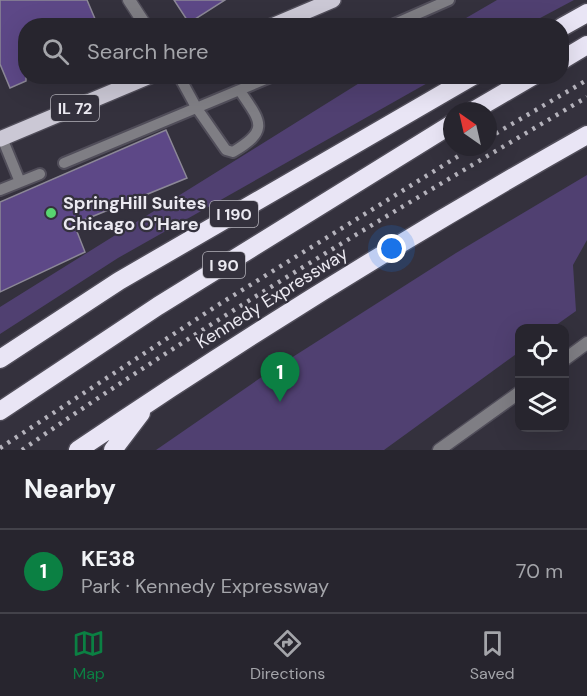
<!DOCTYPE html>
<meta charset="utf-8">
<style>
body{margin:0;font-family:"DM Sans",sans-serif;background:#33313a;color:#f1f3f6}
.controls{position:absolute;right:18px;bottom:18px;display:grid;overflow:hidden;border-radius:12px;box-shadow:0 6px 24px #0002}
.controls button{width:54px;height:54px;display:grid;place-items:center;padding:0;border:0;border-bottom:2px solid #43424a;background:#27252e;color:#f1f3f6;font:30px sans-serif}
.compass{position:absolute;left:443px;top:102px;width:54px;height:54px;border-radius:50%;background:#27252e;box-shadow:0 6px 24px #0002;rotate:326deg}
.you{position:absolute;left:392px;top:249px;width:21px;height:21px;margin:-15px;border:4px solid #fff;border-radius:50%;background:#1a73e8;box-shadow:0 0 0 9px #1a73e833}
.badge{display:grid;place-items:center;width:39px;height:39px;border-radius:50%;background:#0b8043;color:#fff;font-size:20px;font-weight:700}
.pin{position:absolute;translate:-50% -50px;filter:drop-shadow(0 2px 3px #0008)}
.pin::after{content:'';position:absolute;top:32px;width:21px;height:18px;background:inherit;clip-path:polygon(0 0,100% 0,50% 100%)}
.list{margin:0;padding:0;list-style:none}
h2{display:flex;justify-content:space-between;align-items:center;height:78px;margin:0;padding:0 24px;font-size:26px}
h2 small{font-size:20px;font-weight:400;color:#a4a5aa}
.list li{display:grid;grid-template-columns:39px 1fr auto;gap:18px;align-items:center;box-sizing:border-box;height:84px;padding:0 24px;border-top:2px solid #43424a}
.list b{display:block;font-size:22px;white-space:nowrap}
.list p{margin:0;font-size:20px;white-space:nowrap;color:#a4a5aa}
.list em{font-size:20px;font-style:normal;color:#a4a5aa}
.icon{flex:none;width:33px;height:33px;fill:none;stroke:currentColor;stroke-width:2;stroke-linecap:round;stroke-linejoin:round}
.map{position:relative;flex:none;width:587px;height:450px;overflow:hidden}
.search{position:absolute;background:#27252e;box-shadow:0 6px 24px #0002;left:18px;right:18px;top:18px;height:66px;display:flex;align-items:center;gap:15px;box-sizing:border-box;padding:0 21px;border-radius:24px;color:#a4a5aa;font-size:22px}
.sheet{height:162px;background:#27252e}
nav{display:flex;justify-content:space-around;align-items:center;box-sizing:border-box;height:84px;border-top:2px solid #43424a;background:#27252e;font-size:16px;color:#a4a5aa}
nav a{display:grid;justify-items:center;gap:3px}
nav .on{color:#0b8043}
.map>svg:first-child{display:block}
.green{fill:#504071}
.building{fill:#5d4887;stroke:#8c8897;stroke-width:1.5}
.lines{fill:none;stroke-linecap:round;stroke-linejoin:round}
.lane-casing{stroke:#514e5a;stroke-width:14}
.street-casing{stroke:#514e5a;stroke-width:15}
.primary-casing{stroke:#514e5a;stroke-width:18}
.highway-casing{stroke:#514e5a;stroke-width:21}
.lane{stroke:#7f7e84;stroke-width:10}
.street{stroke:#7f7e84;stroke-width:12}
.primary{stroke:#cbc8d5;stroke-width:15}
.highway{stroke:#e9e5f5;stroke-width:18}
.rail{stroke:#b5b3bc;stroke-width:4.5;stroke-dasharray:3 6;stroke-linecap:butt}
.poi-dot{fill:#58d570;stroke:#34313d;stroke-width:2}
.labels{text-anchor:middle;stroke-width:4.5;stroke-linejoin:round;paint-order:stroke}
.shield{fill:#34313d;stroke:#b4b2bb;stroke-width:1.5}
.shield-label{font-size:16px;font-weight:bold;fill:#ebe9f1}
.poi-label{font-size:18px;font-weight:bold;fill:#ebe9f1;stroke:#34313d;text-anchor:start}
.street-label{font-size:18px;fill:#ebe9f1;stroke:#34313d}
</style>
<div class="map">
<svg width="587" height="450" viewBox="0 0 587 450">
<rect width="100%" height="100%" fill="#34313d"/>
<path class="green" d="M497 0H574L527 25H454Z
M369 77H438L118 258 0 334V307Z
M587 175V240L573 265 576 311 552 328H520L519 352 384 450H156L266 374 456 253Z"/>
<path class="building" d="M0 0H87L98 26H26V81L10 88 0 64Z
M174 0H225L189 23Z
M166 130 187 178 74 224 85 252 0 292V202Z"/>
<g class="lines">
<g class="lane-casing">
<path id="lane" d="M390 26 449 0
M179 76 196 107 226 150 233 152C270 130 261 122 240 91
M2 138 20 182
M64 163 273 76
M0 190 40 174"/>
</g>
<g class="street-casing">
<path id="street" d="M129 0 146 26
M564 360 587 343
M439 450 520 392"/>
</g>
<g class="primary-casing">
<path id="primary" d="M272 26 333 0
M0 139 150 76"/>
</g>
<g class="highway-casing">
<path id="highway" d="M562 27 587 13
M562 60 587 45
M473 111 533 76
M0 359 119 281 473 76
M0 411 158 306 452 124
M78 450C243 338 413 233 587 135
M113 450 141 413"/>
</g>
<use href="#lane" class="lane"/>
<use href="#street" class="street"/>
<use href="#primary" class="primary"/>
<use href="#highway" class="highway"/>
<path class="rail" d="M488 138 587 80
M0 448 218 305 473 147
M22 450C204 323 396 210 587 97"/>
</g>
<circle class="poi-dot" cx="51" cy="213" r="6"/>
<g class="labels">
<g class="shield">
<rect x="51" y="95" width="48" height="26" rx="4.5"/>
<rect x="210" y="201" width="48" height="26" rx="4.5"/>
<rect x="203" y="252" width="42" height="26" rx="4.5"/>
</g>
<g class="shield-label">
<text x="75" y="114">IL 72</text>
<text x="234" y="220">I 190</text>
<text x="224" y="271">I 90</text>
</g>
<g class="poi-label">
<text x="63" y="209">SpringHill Suites<tspan x="63" dy="21">Chicago O'Hare</tspan></text>
</g>
<g class="street-label">
<text transform="translate(272 298) rotate(-32)" y="6">Kennedy Expressway</text>
</g>
</g>
</svg>
<div class="controls">
<button><svg class="icon" aria-label="locate" viewBox="0 0 24 24"><circle cx="12" cy="12" r="6"/><path d="M12 2v4M12 18v4M2 12h4M18 12h4"/></svg></button>
<button><svg class="icon" aria-label="layers" viewBox="0 0 24 24"><path d="M12 4l9 5-9 5-9-5zM3 14l9 5 9-5"/></svg></button>
</div>
<svg class="compass" viewBox="-18 -18 36 36"><path d="M0-13l5 13h-10z" fill="#e53935"/><path d="M0 13l5-13h-10z" fill="#a4a5aa"/></svg>
<div class="you"></div>
<div class="pin badge" style="left:280px;top:402px">1</div>
<div class="search"><svg class="icon" aria-label="search" viewBox="0 0 24 24"><circle cx="10" cy="10" r="6"/><path d="M15 15l6 6"/></svg>Search here</div>
</div>
<section class="sheet">
<h2>Nearby<small></small></h2>
<ul class="list">
<li><span class="badge">1</span><div><b>KE38</b><p>Park · Kennedy Expressway</p></div><em>70 m</em></li>
</ul>
</section>
<nav>
<a class="on"><svg class="icon" aria-label="map" viewBox="0 0 24 24"><path d="M3 6l6-2 6 2 6-2v14l-6 2-6-2-6 2zM9 4v14M15 6v14"/></svg>Map</a>
<a><svg class="icon" aria-label="directions" viewBox="0 0 24 24"><path d="M12 3l9 9-9 9-9-9zM9 14v-3h6M13 9l2 2-2 2"/></svg>Directions</a>
<a><svg class="icon" aria-label="saved" viewBox="0 0 24 24"><path d="M7 4h10v16l-5-4-5 4z"/></svg>Saved</a>
</nav>
